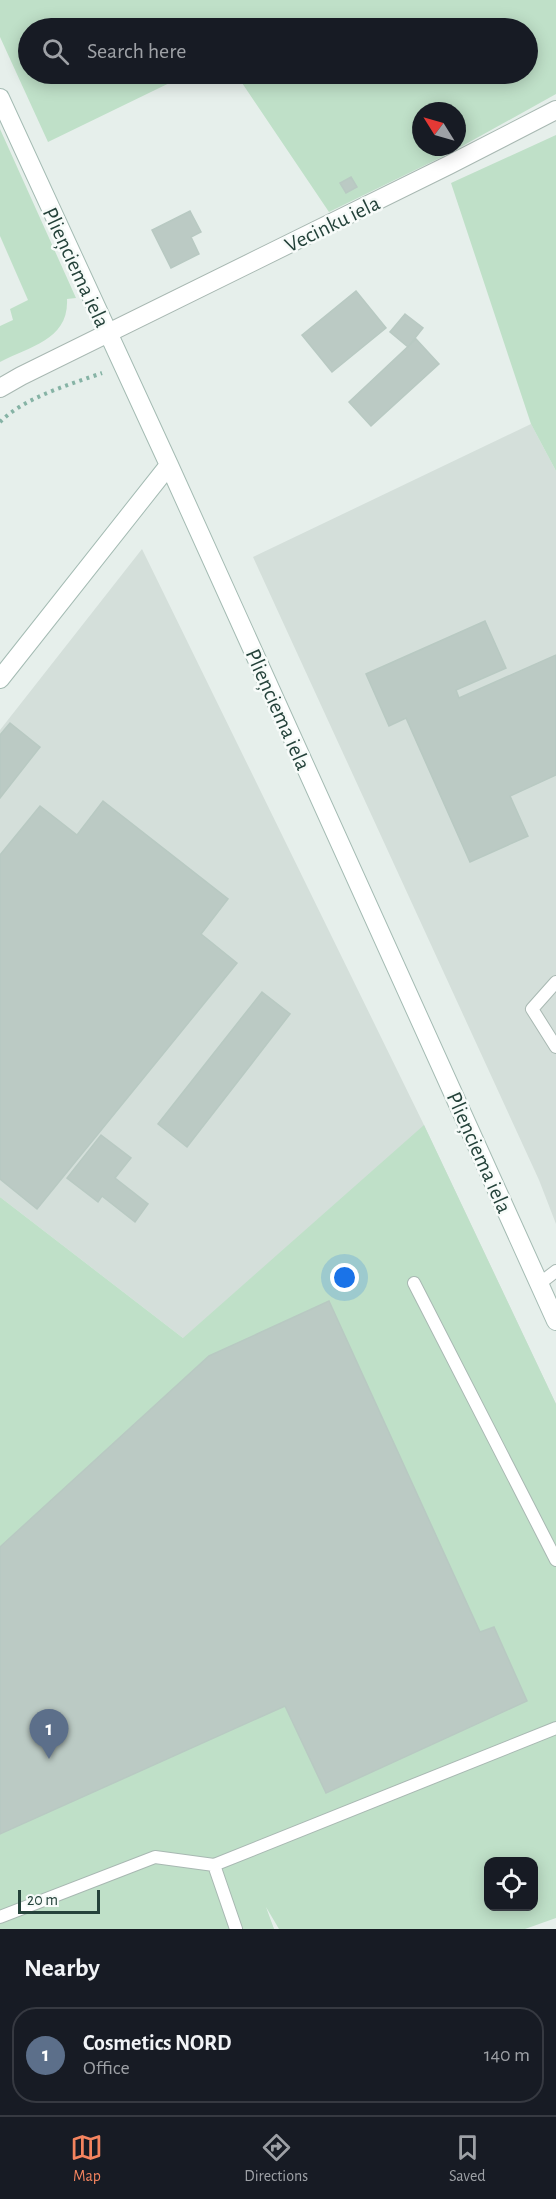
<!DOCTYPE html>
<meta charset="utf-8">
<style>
body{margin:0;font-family:"Alegreya Sans",sans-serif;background:#242831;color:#f1f3f6}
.controls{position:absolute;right:18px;bottom:18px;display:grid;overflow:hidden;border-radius:12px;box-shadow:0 3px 15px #0003}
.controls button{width:54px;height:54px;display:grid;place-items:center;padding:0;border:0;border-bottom:2px solid #363941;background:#171b24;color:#f1f3f6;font:30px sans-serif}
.compass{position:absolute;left:412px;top:102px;width:54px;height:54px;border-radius:50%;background:#171b24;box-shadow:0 3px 15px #0003;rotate:307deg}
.scale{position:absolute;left:18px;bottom:15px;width:82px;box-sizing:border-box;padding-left:6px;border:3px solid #24423a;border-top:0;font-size:16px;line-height:21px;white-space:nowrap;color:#24423a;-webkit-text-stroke:4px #f7fbf9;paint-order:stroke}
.you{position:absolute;left:345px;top:1278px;width:21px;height:21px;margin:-15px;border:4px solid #fff;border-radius:50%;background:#1a73e8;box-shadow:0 0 0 9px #1a73e833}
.badge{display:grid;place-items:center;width:39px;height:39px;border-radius:50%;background:#f4845f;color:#fff;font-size:20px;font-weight:700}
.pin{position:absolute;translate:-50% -50px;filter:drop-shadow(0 2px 3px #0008)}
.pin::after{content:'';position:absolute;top:32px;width:21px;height:18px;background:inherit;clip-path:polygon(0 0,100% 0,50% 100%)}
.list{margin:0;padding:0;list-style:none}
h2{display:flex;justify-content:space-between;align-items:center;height:78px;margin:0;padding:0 24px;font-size:26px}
h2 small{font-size:20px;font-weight:400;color:#9ea1a6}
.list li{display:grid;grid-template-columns:39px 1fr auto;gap:18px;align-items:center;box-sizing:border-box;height:96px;margin:0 12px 12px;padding:0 12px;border:2px solid #363941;border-radius:24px}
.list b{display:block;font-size:22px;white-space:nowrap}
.list p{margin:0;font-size:20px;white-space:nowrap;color:#9ea1a6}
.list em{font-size:20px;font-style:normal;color:#9ea1a6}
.icon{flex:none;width:33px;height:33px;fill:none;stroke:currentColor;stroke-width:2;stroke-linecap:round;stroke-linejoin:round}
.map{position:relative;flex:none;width:556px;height:1929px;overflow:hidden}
.search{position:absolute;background:#171b24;box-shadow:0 3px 15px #0003;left:18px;right:18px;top:18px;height:66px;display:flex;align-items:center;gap:15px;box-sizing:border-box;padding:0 21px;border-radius:33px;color:#9ea1a6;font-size:22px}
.sheet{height:186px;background:#171b24}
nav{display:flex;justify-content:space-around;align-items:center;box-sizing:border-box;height:84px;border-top:2px solid #363941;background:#171b24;font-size:16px;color:#9ea1a6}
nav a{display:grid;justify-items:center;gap:3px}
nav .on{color:#f4845f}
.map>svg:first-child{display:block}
.built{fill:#d4dfda}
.green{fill:#bfe0c8;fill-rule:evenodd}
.building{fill:#bbcac4;stroke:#b8c9c2;stroke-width:1.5}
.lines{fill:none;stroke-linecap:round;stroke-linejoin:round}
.lane-casing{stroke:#a8b8b2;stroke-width:14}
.street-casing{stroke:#a8b8b2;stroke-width:20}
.secondary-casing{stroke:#a4bbb3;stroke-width:20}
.path{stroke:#86b3a5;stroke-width:4;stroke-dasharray:3 4.5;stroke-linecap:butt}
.lane{stroke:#fff;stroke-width:12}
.street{stroke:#fff;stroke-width:18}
.secondary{stroke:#fff;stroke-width:18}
.labels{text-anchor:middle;stroke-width:5;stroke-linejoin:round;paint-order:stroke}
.street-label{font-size:22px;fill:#24423a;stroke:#f7fbf9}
</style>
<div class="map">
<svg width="556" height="1929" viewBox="0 0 556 1929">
<rect width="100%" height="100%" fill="#e6efeb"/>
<path class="built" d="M531 424 556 471V1224L539 1180 253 557Z
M142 549 424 1125 556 1404 263 1902 274 1929H0L183 1338 0 1197V730Z"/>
<path class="green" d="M0 0H556V94L448 154 329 212 236 74H528V28H28V74H188L48 142 0 37ZM421 111H457V147H421Z
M0 129 76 298 67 299C69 340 30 346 0 362V326L13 320 10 309 28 300 0 236Z
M556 135V471L531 424 451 183Z
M424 1125 556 1404V1918L525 1929H279L266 1907 274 1929H0V1197L183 1338ZM488 1862H534V1906H488Z"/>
<path class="building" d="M351 177 357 187 346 193 340 183Z
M190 211 201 232 191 237 199 254 171 268 152 230Z
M356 291 386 328 332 372 302 335Z
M405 314 423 328 408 347 390 332Z
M416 339 439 364 371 426 349 402Z
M485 621 506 668 456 690 459 698 556 655V775L510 796 528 836 470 862 406 718 389 726 366 674Z
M10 723 40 747 0 798V735Z
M103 801 228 899 201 934 237 963 37 1209 0 1179V855L40 806 77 835Z
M262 992 290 1014 187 1147 158 1124Z
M101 1135 131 1158 115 1178 148 1204 135 1222 102 1196 98 1202 67 1178Z
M329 1301 480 1632 494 1627 527 1701 326 1793 285 1706 0 1834V1547L209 1356Z"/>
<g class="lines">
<g class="lane-casing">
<path id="lane" d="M556 982 532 1009 556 1047
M414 1283 556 1560
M539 1284 556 1271
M214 1865 236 1929
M0 1917 155 1857 214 1865 556 1728"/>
</g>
<g class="street-casing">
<path id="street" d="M0 388 21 376 449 165 556 110"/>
</g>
<g class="secondary-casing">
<path id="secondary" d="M0 98 169 465 556 1321
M0 679 169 465"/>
</g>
<path class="path" d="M0 422C25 397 69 385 102 373"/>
<use href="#lane" class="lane"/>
<use href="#street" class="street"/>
<use href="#secondary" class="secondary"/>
</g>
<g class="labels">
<g class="street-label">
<text transform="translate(332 223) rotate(-26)" y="8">Vecinku iela</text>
<text transform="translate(77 267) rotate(65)" y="8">Plieņciema iela</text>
<text transform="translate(279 709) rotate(66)" y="8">Plieņciema iela</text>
<text transform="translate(480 1152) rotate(66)" y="8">Plieņciema iela</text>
</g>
</g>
</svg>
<div class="controls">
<button><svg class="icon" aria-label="locate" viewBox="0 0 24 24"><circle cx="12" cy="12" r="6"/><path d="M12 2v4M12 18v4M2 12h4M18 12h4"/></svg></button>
</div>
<svg class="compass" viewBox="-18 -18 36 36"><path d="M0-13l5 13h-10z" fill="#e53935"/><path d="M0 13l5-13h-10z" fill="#9ea1a6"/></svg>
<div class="scale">20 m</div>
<div class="you"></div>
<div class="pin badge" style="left:49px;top:1759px;background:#5c6f8a">1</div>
<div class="search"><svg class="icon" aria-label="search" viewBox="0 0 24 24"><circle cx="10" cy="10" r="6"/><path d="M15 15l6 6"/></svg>Search here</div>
</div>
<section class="sheet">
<h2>Nearby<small></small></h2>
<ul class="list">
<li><span class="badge" style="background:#5c6f8a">1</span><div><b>Cosmetics NORD</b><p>Office</p></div><em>140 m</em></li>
</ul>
</section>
<nav>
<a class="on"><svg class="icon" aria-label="map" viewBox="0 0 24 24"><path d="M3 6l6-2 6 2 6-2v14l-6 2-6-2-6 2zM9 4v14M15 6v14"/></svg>Map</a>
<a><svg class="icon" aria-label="directions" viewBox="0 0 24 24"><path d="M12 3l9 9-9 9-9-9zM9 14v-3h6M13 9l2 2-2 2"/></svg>Directions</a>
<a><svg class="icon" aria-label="saved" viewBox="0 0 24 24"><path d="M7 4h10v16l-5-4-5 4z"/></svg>Saved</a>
</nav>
